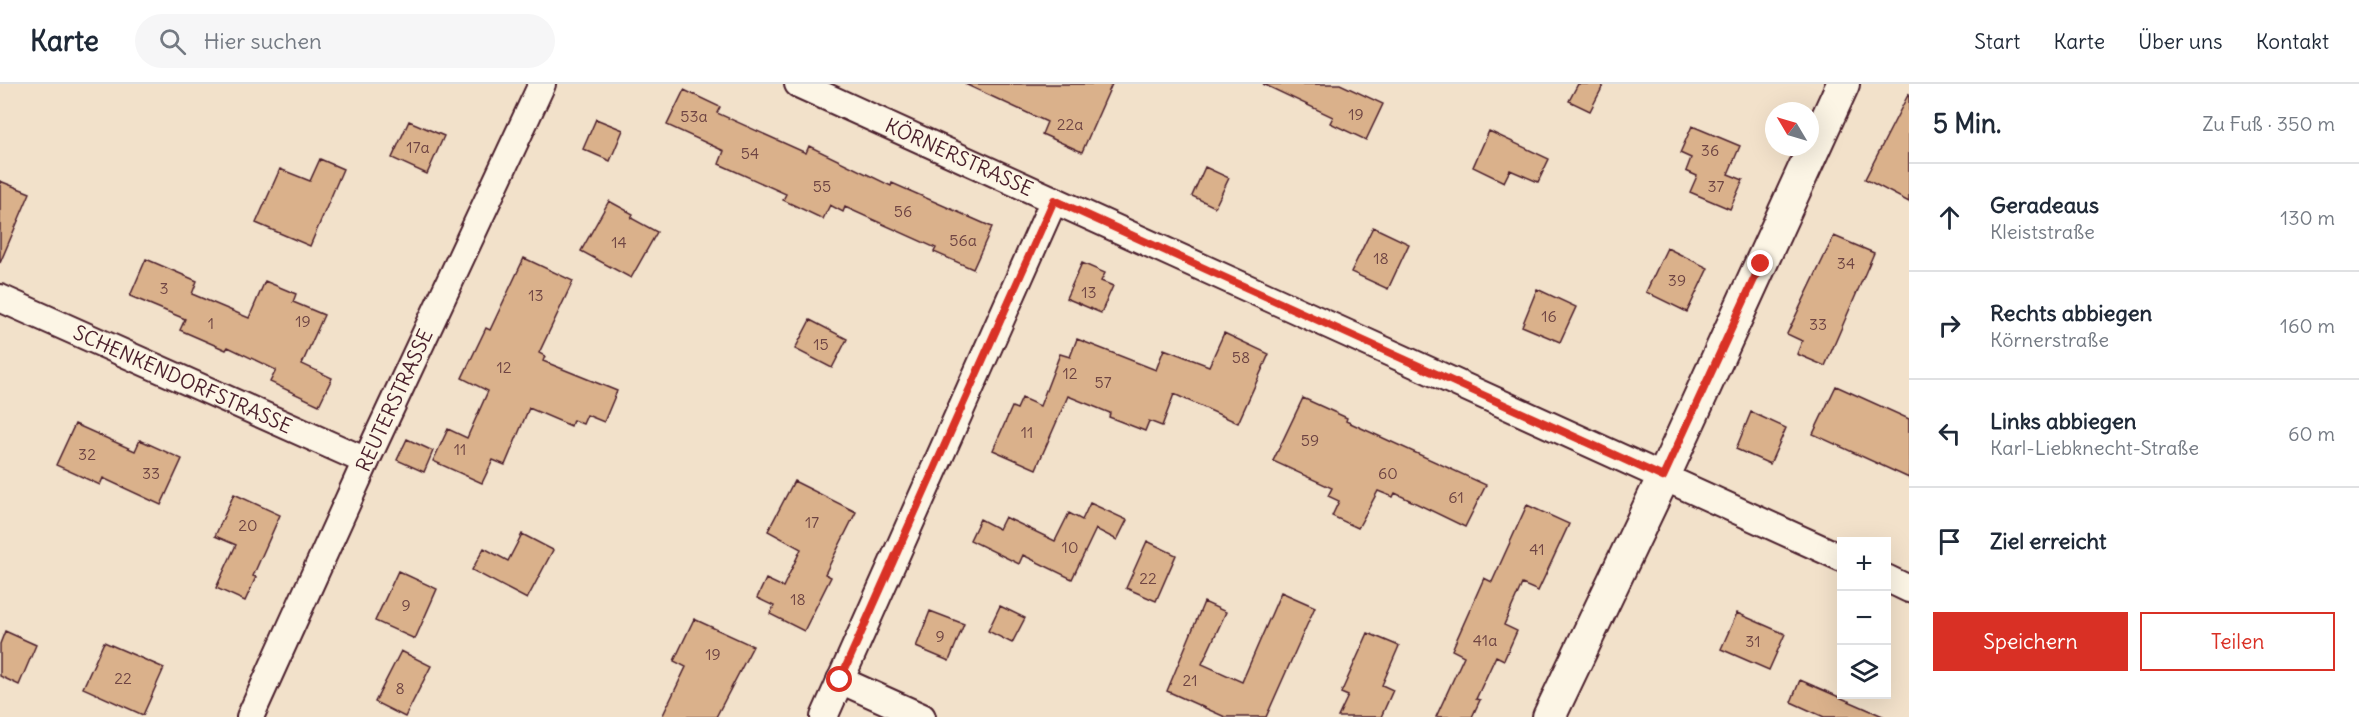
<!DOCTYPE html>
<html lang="de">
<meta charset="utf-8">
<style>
body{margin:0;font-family:Delius,sans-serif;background:#f6f6f7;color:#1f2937}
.controls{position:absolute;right:18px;bottom:18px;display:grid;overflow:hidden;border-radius:0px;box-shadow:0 6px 24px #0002}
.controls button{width:54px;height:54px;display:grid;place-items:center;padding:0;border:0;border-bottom:2px solid #e0e1e3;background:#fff;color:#1f2937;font:30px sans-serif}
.compass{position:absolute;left:1765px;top:18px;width:54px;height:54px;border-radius:50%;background:#fff;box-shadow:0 6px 24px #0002;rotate:308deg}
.stop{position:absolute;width:18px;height:18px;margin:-14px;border:4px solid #d93025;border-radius:50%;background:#fff}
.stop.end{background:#d93025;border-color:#fff;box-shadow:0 2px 6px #0008}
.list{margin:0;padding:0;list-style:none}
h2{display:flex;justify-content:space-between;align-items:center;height:78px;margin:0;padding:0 24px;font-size:26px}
h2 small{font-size:20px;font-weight:400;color:#747a83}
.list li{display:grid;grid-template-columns:39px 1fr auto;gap:18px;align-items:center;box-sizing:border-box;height:108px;padding:0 24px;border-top:2px solid #e0e1e3}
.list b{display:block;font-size:22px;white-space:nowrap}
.list p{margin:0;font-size:20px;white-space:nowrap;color:#747a83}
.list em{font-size:20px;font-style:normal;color:#747a83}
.actions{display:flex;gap:12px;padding:18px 24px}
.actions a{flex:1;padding:14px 0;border:2px solid #d93025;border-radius:0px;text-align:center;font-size:21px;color:#d93025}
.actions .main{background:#d93025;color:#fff}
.icon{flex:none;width:33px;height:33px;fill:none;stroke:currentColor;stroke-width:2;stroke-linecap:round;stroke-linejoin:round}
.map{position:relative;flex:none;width:1909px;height:633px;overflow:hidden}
header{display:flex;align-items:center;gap:36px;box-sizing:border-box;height:84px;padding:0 30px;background:#fff;border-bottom:2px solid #e0e1e3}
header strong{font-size:28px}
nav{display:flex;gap:33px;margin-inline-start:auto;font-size:21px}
.search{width:420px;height:54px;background:#f6f6f7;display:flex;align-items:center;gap:15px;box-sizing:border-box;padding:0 21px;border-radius:33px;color:#747a83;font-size:22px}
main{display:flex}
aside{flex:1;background:#fff}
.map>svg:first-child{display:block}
.building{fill:#dab18b;stroke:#4a1f2b;stroke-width:1.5}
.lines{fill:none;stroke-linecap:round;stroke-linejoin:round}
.minor-casing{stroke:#4a1f2b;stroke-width:30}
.tertiary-casing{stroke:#4a1f2b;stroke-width:36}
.minor{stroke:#fcf5e5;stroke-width:26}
.tertiary{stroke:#fcf5e5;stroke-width:32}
.route{stroke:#d93025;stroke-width:8}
.labels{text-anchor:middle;stroke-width:5;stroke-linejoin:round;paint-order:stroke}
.number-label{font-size:16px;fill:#6e4443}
.street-label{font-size:20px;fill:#4a1f2b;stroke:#fcf5e5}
</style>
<header>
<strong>Karte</strong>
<div class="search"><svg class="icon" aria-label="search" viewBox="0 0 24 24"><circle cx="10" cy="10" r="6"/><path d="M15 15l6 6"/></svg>Hier suchen</div>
<nav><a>Start</a><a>Karte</a><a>Über uns</a><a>Kontakt</a></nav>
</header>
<main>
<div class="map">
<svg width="1909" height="633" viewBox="0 0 1909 633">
<rect width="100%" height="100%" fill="#f2e1ca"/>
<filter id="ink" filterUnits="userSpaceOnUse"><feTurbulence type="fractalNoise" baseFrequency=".0167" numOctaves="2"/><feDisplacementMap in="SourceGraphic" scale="12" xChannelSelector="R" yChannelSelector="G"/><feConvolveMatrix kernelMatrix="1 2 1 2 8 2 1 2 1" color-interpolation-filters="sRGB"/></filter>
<g filter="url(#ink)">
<path class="building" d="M965 0H1112L1082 68 1042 50 1047 38Z
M1263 0H1340L1383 20 1366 56 1330 39 1333 33Z
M1578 0H1604L1590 27 1569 17Z
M684 6 720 23 717 29 806 69 809 62 891 102 892 99 992 143 973 185 934 168 936 164 845 123 843 128 830 121 823 135 783 116 786 110 719 80 724 67 667 41Z
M1909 9V118L1865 95Z
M596 35 623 46 610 77 583 65Z
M409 37 444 52 427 90 392 74Z
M1692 42 1740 62 1728 90 1743 96 1730 125 1690 108 1697 92 1686 87 1691 74 1680 69Z
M1489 47 1549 75 1538 98 1510 86 1504 98 1473 83Z
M320 75 343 85 310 162 256 139 280 85 310 97Z
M1205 83 1229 94 1215 123 1192 112Z
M0 97 30 109 0 179Z
M609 117 633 130 631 134 657 148 631 194 581 167Z
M1373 143 1409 160 1388 205 1351 188Z
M1834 152 1874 169 1825 282 1797 270 1802 257 1787 250Z
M1667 164 1708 184 1687 228 1646 208Z
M524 174 573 197 539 269 545 272 543 277 617 307 604 338 587 331 583 340 573 336 571 342 529 324 505 381 493 376 482 399 433 377 448 345 467 354 488 307 462 294 486 244 490 246Z
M146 175 197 197 192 210 249 234 265 197 296 210 293 218 324 231 302 280 332 294 319 321 270 298 276 286 228 263 226 266 180 246 185 235 130 212Z
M1082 179 1105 189 1101 197 1113 202 1101 229 1066 214Z
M1537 205 1576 223 1560 258 1522 242Z
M810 236 847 255 832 284 795 265Z
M1224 249 1269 270 1238 339 1174 310 1162 342 1149 337 1145 347 1109 333 1110 329 1068 312 1036 385 993 366 1012 323 1017 325 1022 314 1040 322 1060 270 1070 273 1077 255 1156 286 1164 265 1209 282Z
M1836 302 1909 335V394L1813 350Z
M1303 314 1347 334 1346 337 1486 401 1465 443 1395 409 1393 413 1378 407 1358 444 1332 432 1339 417 1328 412 1332 404 1273 377Z
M1751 328 1786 344 1770 380 1736 365Z
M75 340 135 367 140 356 182 375 161 421 103 394 100 401 56 381Z
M407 355 433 367 424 388 397 376Z
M794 397 856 428 825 490 831 493 804 547 770 530 774 522 757 514 766 495 783 503 801 465 768 447Z
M234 410 280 431 253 492 256 493 245 517 216 504 236 461 215 452Z
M1090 419 1127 436 1117 456 1096 445 1072 495 1023 471 1019 480 970 456 980 435 999 445 1005 433 1055 457 1069 429 1082 436Z
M1527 421 1569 440 1538 507 1522 500 1504 541 1517 547 1504 576 1496 572 1476 615 1480 616 1472 633H1436L1464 572 1452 566 1484 494 1492 498Z
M522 450 553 466 527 515 472 486 484 464 508 477Z
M1147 457 1176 471 1156 517 1126 504Z
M398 487 437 505 415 555 375 537Z
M1281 508 1315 523 1266 633H1225L1167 607 1204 518 1226 528 1202 580 1242 598Z
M1000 522 1025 534 1012 559 988 547Z
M930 527 964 540 949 577 916 563Z
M1737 529 1785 550 1769 586 1721 565Z
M694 535 753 562 716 633H662L686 583 674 577Z
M5 547 36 561 19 601 0 592V560Z
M1368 549 1399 562 1382 601 1393 606 1381 633H1338L1348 612 1341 609Z
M104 558 164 584 143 631 83 604Z
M401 567 431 582 405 633 375 618Z
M1800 596 1885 633H1824L1791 618Z"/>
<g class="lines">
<g class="minor-casing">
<g id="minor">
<path id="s1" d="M798 0 1842 474"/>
<path id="s2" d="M0 214 366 377"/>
<path d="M1886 494 1909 505"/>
<path d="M840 596 922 633"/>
<path id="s3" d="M250 633 366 377 542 0"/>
<path d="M824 633 1054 116"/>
</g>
</g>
<g class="tertiary-casing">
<path id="tertiary" d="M1549 633 1663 394 1843 0"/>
</g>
<use href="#minor" class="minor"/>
<use href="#tertiary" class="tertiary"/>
</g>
</g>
<g class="lines" filter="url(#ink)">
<path class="route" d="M840 596 1054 116 1663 393 1761 180"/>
</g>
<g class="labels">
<g class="number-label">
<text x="1356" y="36">19</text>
<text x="694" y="38">53a</text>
<text x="1070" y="46">22a</text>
<text x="418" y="69">17a</text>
<text x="1710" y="72">36</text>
<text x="750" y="75">54</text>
<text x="822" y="108">55</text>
<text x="1716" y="108">37</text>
<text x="903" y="133">56</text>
<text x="963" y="162">56a</text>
<text x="619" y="164">14</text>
<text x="1381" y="180">18</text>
<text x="1846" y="185">34</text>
<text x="1677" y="202">39</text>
<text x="164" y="210">3</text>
<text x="1089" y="214">13</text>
<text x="536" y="217">13</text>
<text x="1549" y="238">16</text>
<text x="303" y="243">19</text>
<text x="211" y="245">1</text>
<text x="1818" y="246">33</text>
<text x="821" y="266">15</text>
<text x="1241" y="279">58</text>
<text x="504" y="289">12</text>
<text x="1070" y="295">12</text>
<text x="1103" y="304">57</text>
<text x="1027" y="354">11</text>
<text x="1310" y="362">59</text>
<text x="460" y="371">11</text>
<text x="87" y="376">32</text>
<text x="151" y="395">33</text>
<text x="1388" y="395">60</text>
<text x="1456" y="419">61</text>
<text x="812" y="444">17</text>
<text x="248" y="447">20</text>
<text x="1070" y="469">10</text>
<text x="1537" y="471">41</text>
<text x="1148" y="500">22</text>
<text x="798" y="521">18</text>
<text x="406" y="527">9</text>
<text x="940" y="558">9</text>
<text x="1485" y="562">41a</text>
<text x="1753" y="563">31</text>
<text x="713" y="576">19</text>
<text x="123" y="600">22</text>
<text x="1190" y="602">21</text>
<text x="400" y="610">8</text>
</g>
<g class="street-label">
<text dy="7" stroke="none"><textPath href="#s1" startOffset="177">KÖRNERSTRASSE</textPath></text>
<text dy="7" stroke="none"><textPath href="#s2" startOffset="200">SCHENKENDORFSTRASSE</textPath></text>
<text dy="7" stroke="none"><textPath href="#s3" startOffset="348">REUTERSTRASSE</textPath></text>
</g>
</g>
</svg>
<div class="controls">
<button>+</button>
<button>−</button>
<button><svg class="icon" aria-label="layers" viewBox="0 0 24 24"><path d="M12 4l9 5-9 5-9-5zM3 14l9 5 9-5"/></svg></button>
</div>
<svg class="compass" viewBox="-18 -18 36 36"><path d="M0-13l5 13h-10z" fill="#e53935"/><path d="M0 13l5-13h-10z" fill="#747a83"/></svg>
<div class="stop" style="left:840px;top:596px"></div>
<div class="stop end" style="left:1761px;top:180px"></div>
</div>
<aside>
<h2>5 Min.<small>Zu Fuß · 350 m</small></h2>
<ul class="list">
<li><svg class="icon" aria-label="ahead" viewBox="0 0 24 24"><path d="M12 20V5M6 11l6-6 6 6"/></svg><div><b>Geradeaus</b><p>Kleiststraße</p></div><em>130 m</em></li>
<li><svg class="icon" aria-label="right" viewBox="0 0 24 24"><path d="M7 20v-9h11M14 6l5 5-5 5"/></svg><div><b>Rechts abbiegen</b><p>Körnerstraße</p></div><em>160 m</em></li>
<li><svg class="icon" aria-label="left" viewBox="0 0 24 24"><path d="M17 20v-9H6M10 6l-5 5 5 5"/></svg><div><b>Links abbiegen</b><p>Karl-Liebknecht-Straße</p></div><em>60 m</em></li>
<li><svg class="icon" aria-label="arrive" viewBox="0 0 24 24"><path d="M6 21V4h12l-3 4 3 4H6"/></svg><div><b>Ziel erreicht</b></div></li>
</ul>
<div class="actions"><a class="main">Speichern</a><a>Teilen</a></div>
</aside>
</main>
